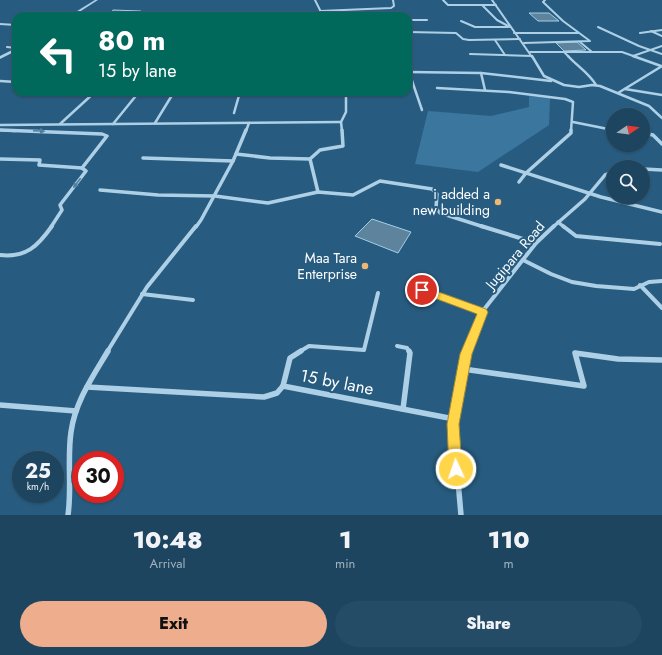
<!DOCTYPE html>
<style>
body{margin:0;font-family:Jost,sans-serif;background:#254c66;color:#f1f3f6;height:100vh;display:flex;flex-direction:column;font-size:15px;white-space:nowrap}
*{box-sizing:border-box;margin:0}
p{font-size:13px;color:#a0b1bd}
.icon{flex:none;width:22px;height:22px;fill:none;stroke:currentColor;stroke-width:2;stroke-linecap:round;stroke-linejoin:round}
.map{position:relative;height:515px;overflow:hidden}
.side{display:flex;flex-direction:column;background:#1d4560;flex:1}
.side>*{flex:none}
.guide{position:absolute;left:12px;top:12px;width:400px;height:84px;border-radius:12px;box-shadow:0 1px 3px #0004,0 0 0 1px #3b5d75;background:#00695c;color:#fff;overflow:hidden}
.needle{width:26px;rotate:77deg}
.buttons{position:absolute;left:606px;top:108px;display:grid;gap:8px}
.buttons a{display:grid;place-items:center;width:44px;height:44px;border-radius:50%;background:#1d4560;box-shadow:0 1px 3px #0004,0 0 0 1px #3b5d75;font-size:20px}
.speed{position:absolute;left:12px;top:451px;display:flex;gap:8px;font-size:20px;font-weight:700;text-align:center}
.speed>*{display:grid;place-content:center;width:52px;height:52px;border-radius:50%;background:#1d4560;box-shadow:0 1px 3px #0004,0 0 0 1px #3b5d75;line-height:1}
.speed small{font-size:10px;font-weight:400}
.speed .limit{border:6px solid #d22;background:#fff;color:#111}
.pin{position:absolute;display:grid;place-items:center;width:34px;height:34px;color:#fff;margin:-17px;border:2px solid #fff;border-radius:50%;box-shadow:0 1px 4px #0007}
.me{position:absolute;width:44px;margin:-22px;rotate:357deg;stroke-linejoin:round;filter:drop-shadow(0 0 3px #0008)}
.turn{display:flex;align-items:center;gap:14px;height:84px;padding:0 20px;font-size:18px}
.turn .icon{width:52px;height:52px;stroke-width:2.5}
.turn b{display:block;font-size:28px;line-height:34px}
.eta{display:flex;justify-content:space-evenly;align-items:center;height:68px;text-align:center}
.eta b{font-size:24px;font-weight:800;line-height:28px}
.action{display:flex;gap:8px;margin-top:auto;padding:8px 20px}
.action a{flex:1;height:46px;border-radius:24px;background:#eead8d;color:#111;font-size:16px;font-weight:800;line-height:46px;text-align:center}
.action a+a{background:#254c66;color:#f1f3f6}
.map>svg:first-child{display:block}
</style>
<div class="map">
<svg width="662" height="515" viewBox="0 0 662 515">
<rect width="100%" height="100%" fill="#275c80"/>
<polygon fill="#3b769e" points="529,96 550,98 549,125 478,172 415,164 428,111 491,116 529,107"/>
<g fill="#5e849d" stroke="#a2cde6">
<polygon points="113,10 141,11 136,16 109,16"/>
<polygon points="529,13 549,13 559,21 538,21"/>
<polygon points="577,42 586,50 564,51 556,43"/>
<polygon points="372,219 411,232 398,253 355,236"/>
</g>
<g fill="none" stroke-linecap="round" stroke-linejoin="round">
<g stroke="#aed0e6" stroke-width="2">
<polyline points="315,0 323,16"/>
<polyline points="443,0 448,5 482,5 497,20 510,27"/>
<polyline points="492,0 532,57"/>
<polyline points="482,5 496,5"/>
<polyline points="320,11 391,8 394,6 393,0"/>
<polyline points="408,20 427,20"/>
<polyline points="461,21 475,27 508,27"/>
<polyline points="0,24 16,25"/>
<polyline points="598,27 639,46 662,54"/>
<polyline points="651,31 662,36"/>
<polyline points="408,32 456,33 463,39 469,40 520,39"/>
<polyline points="514,33 578,33"/>
<polyline points="640,33 662,30"/>
<polyline points="495,40 505,55"/>
<polyline points="580,42 592,52"/>
<polyline points="524,43 590,41 563,21 543,2 545,0"/>
<polyline points="7,47 16,48"/>
<polyline points="530,52 622,52 636,57"/>
<polyline points="564,52 569,57"/>
<polyline points="470,54 532,56"/>
<polyline points="633,56 662,46"/>
</g>
<g stroke="#aed0e6" stroke-width="2.5">
<polyline points="532,56 544,76 564,85 579,87 592,85 600,86 649,106 662,118"/>
<path d="M568,56C577,66 589,73 596,85"/>
<polyline points="633,56 661,66"/>
<polyline points="408,72 481,73 551,81"/>
<polyline points="409,72 422,110"/>
<polyline points="481,73 485,90"/>
<polyline points="0,81 16,82"/>
<polyline points="437,88 509,92 565,99 573,102 571,131"/>
<polyline points="625,89 662,95"/>
<polyline points="618,93 662,66"/>
<polyline points="234,113 240,92"/>
<polyline points="573,122 613,130"/>
<polyline points="155,123 174,92"/>
<polyline points="60,124 95,92"/>
<polyline points="113,124 139,92"/>
<polyline points="0,125 341,122"/>
<polyline points="0,130 15,131"/>
<polyline points="246,131 249,123"/>
<polyline points="342,131 341,122 346,112 346,92"/>
</g>
<g stroke="#aed0e6" stroke-width="3.5">
<polyline points="0,130 102,134 107,136 82,168 86,171 60,205 62,210 51,227"/>
<polyline points="611,130 613,130"/>
<polyline points="643,133 653,135 662,144"/>
<polyline points="236,154 270,158 310,159 320,150 343,146 342,130"/>
<polyline points="143,158 233,161"/>
<polyline points="0,159 40,160 39,165 82,168"/>
<polyline points="310,159 318,192"/>
<polyline points="501,165 601,197 662,212"/>
<polyline points="643,169 662,170"/>
<polyline points="519,182 526,173 571,133 571,130"/>
<polyline points="100,190 158,195 215,196 268,203 318,192 353,195 380,181 432,189 437,194 436,208 440,213 484,227"/>
<polyline points="558,222 564,227"/>
<polyline points="196,227 201,220 233,161 246,130"/>
<polyline points="553,227 585,199 605,175 613,172"/>
</g>
<g stroke="#aed0e6" stroke-width="4">
<polyline points="481,226 536,243"/>
<polyline points="563,226 576,236 660,244"/>
<path d="M0,255C26,258 38,246 52,226"/>
<polyline points="523,260 551,274 572,282 596,286 634,289 649,282 662,281"/>
<polyline points="640,285 662,308"/>
<polyline points="422,290 482,312"/>
<polyline points="142,294 193,300"/>
<polyline points="397,346 407,348 409,352"/>
<polyline points="107,352 147,287 196,226"/>
<polyline points="299,352 309,346 364,350 378,293"/>
<polyline points="467,352 482,312 536,243 554,226"/>
</g>
<g stroke="#aed0e6" stroke-width="5.5">
<polyline points="301,351 290,358 283,386 454,419"/>
<polyline points="463,369 584,386 575,353 618,359 662,360"/>
<polyline points="87,387 264,397 277,393 283,386"/>
<polyline points="0,405 76,411"/>
<polyline points="403,409 410,353 409,351"/>
<path d="M68,515C72,487 67,459 71,432C75,402 93,376 108,351"/>
<polyline points="461,515 453,424 467,351"/>
</g>
<g fill="#aed0e6" fill-rule="evenodd">
<polygon points="95,0 98,0 73,16 69,16"/>
<polygon points="16,48 16,51 0,59 0,56"/>
</g>
</g>
<defs><path id="oneway-solid" d="M-6-.8H1V-3.2L6.5 0L1 3.2V.8H-6Z"/></defs>
<g fill="#507f9f">
<use href="#oneway-solid" transform="translate(39 131) rotate(3)"/>
<use href="#oneway-solid" transform="translate(77 183) rotate(127)"/>
</g>
<polygon fill="#ffd54a" stroke="#a68a30" points="422,286 486,309 488,312 472,354 459,424 462,469 460,474 456,476 451,474 449,469 447,424 460,354 477,314 418,292 417,290 418,287"/>
<g fill="#eeb773" stroke="#275c80" stroke-width="1.5">
<circle cx="498" cy="202" r="4"/>
<circle cx="365" cy="266" r="4"/>
</g>
<g text-anchor="middle" stroke-width="4" stroke-linejoin="round" paint-order="stroke">
<g font-size="14" fill="#fff" stroke="#275c80" text-anchor="end">
<text x="490" y="199">i added a<tspan x="490" dy="16">new building</tspan></text>
<text x="357" y="263">Maa Tara<tspan x="357" dy="16">Enterprise</tspan></text>
</g>
<g font-size="14" fill="#fff" stroke="#275c80">
<text transform="translate(515 255) rotate(-50)" y="5">Jugipara Road</text>
</g>
<g font-size="17" fill="#fff" stroke="#275c80">
<text transform="translate(337 382) rotate(11)" y="6">15 by lane</text>
</g>
</g>
</svg>
<div class="buttons">
<a><svg class="needle" viewBox="-14 -14 28 28"><path d="M0-13l5 13h-10z" fill="#e53935"/><path d="M0 13l5-13h-10z" fill="#a0b1bd"/></svg></a>
<a><svg class="icon" aria-label="search" viewBox="0 0 24 24"><circle cx="10" cy="10" r="6"/><path d="M15 15l6 6"/></svg></a>
</div>
<div class="speed"><div>25<small>km/h</small></div><div class="limit">30</div></div>
<div class="pin" style="left:422px;top:290px;background:#d93025"><svg class="icon" aria-label="arrive" viewBox="0 0 24 24"><path d="M6 21V4h12l-3 4 3 4H6"/></svg></div>
<svg class="me" style="left:456px;top:469px" viewBox="-20 -20 40 40"><circle r="17" fill="#ffd54a" stroke="#fff" stroke-width="3"/><path d="M0-11L8 9 0 5-8 9z" fill="#fff"/></svg>
<div class="guide">
<div class="turn"><svg class="icon" aria-label="left" viewBox="0 0 24 24"><path d="M17 20v-9H6M10 6l-5 5 5 5"/></svg><div><b>80 m</b>15 by lane</div></div>
</div>
</div>
<section class="side">
<div class="eta">
<div><b>10:48</b><p>Arrival</p></div>
<div><b>1</b><p>min</p></div>
<div><b>110</b><p>m</p></div>
</div>
<div class="action"><a>Exit</a><a>Share</a></div>
</section>
